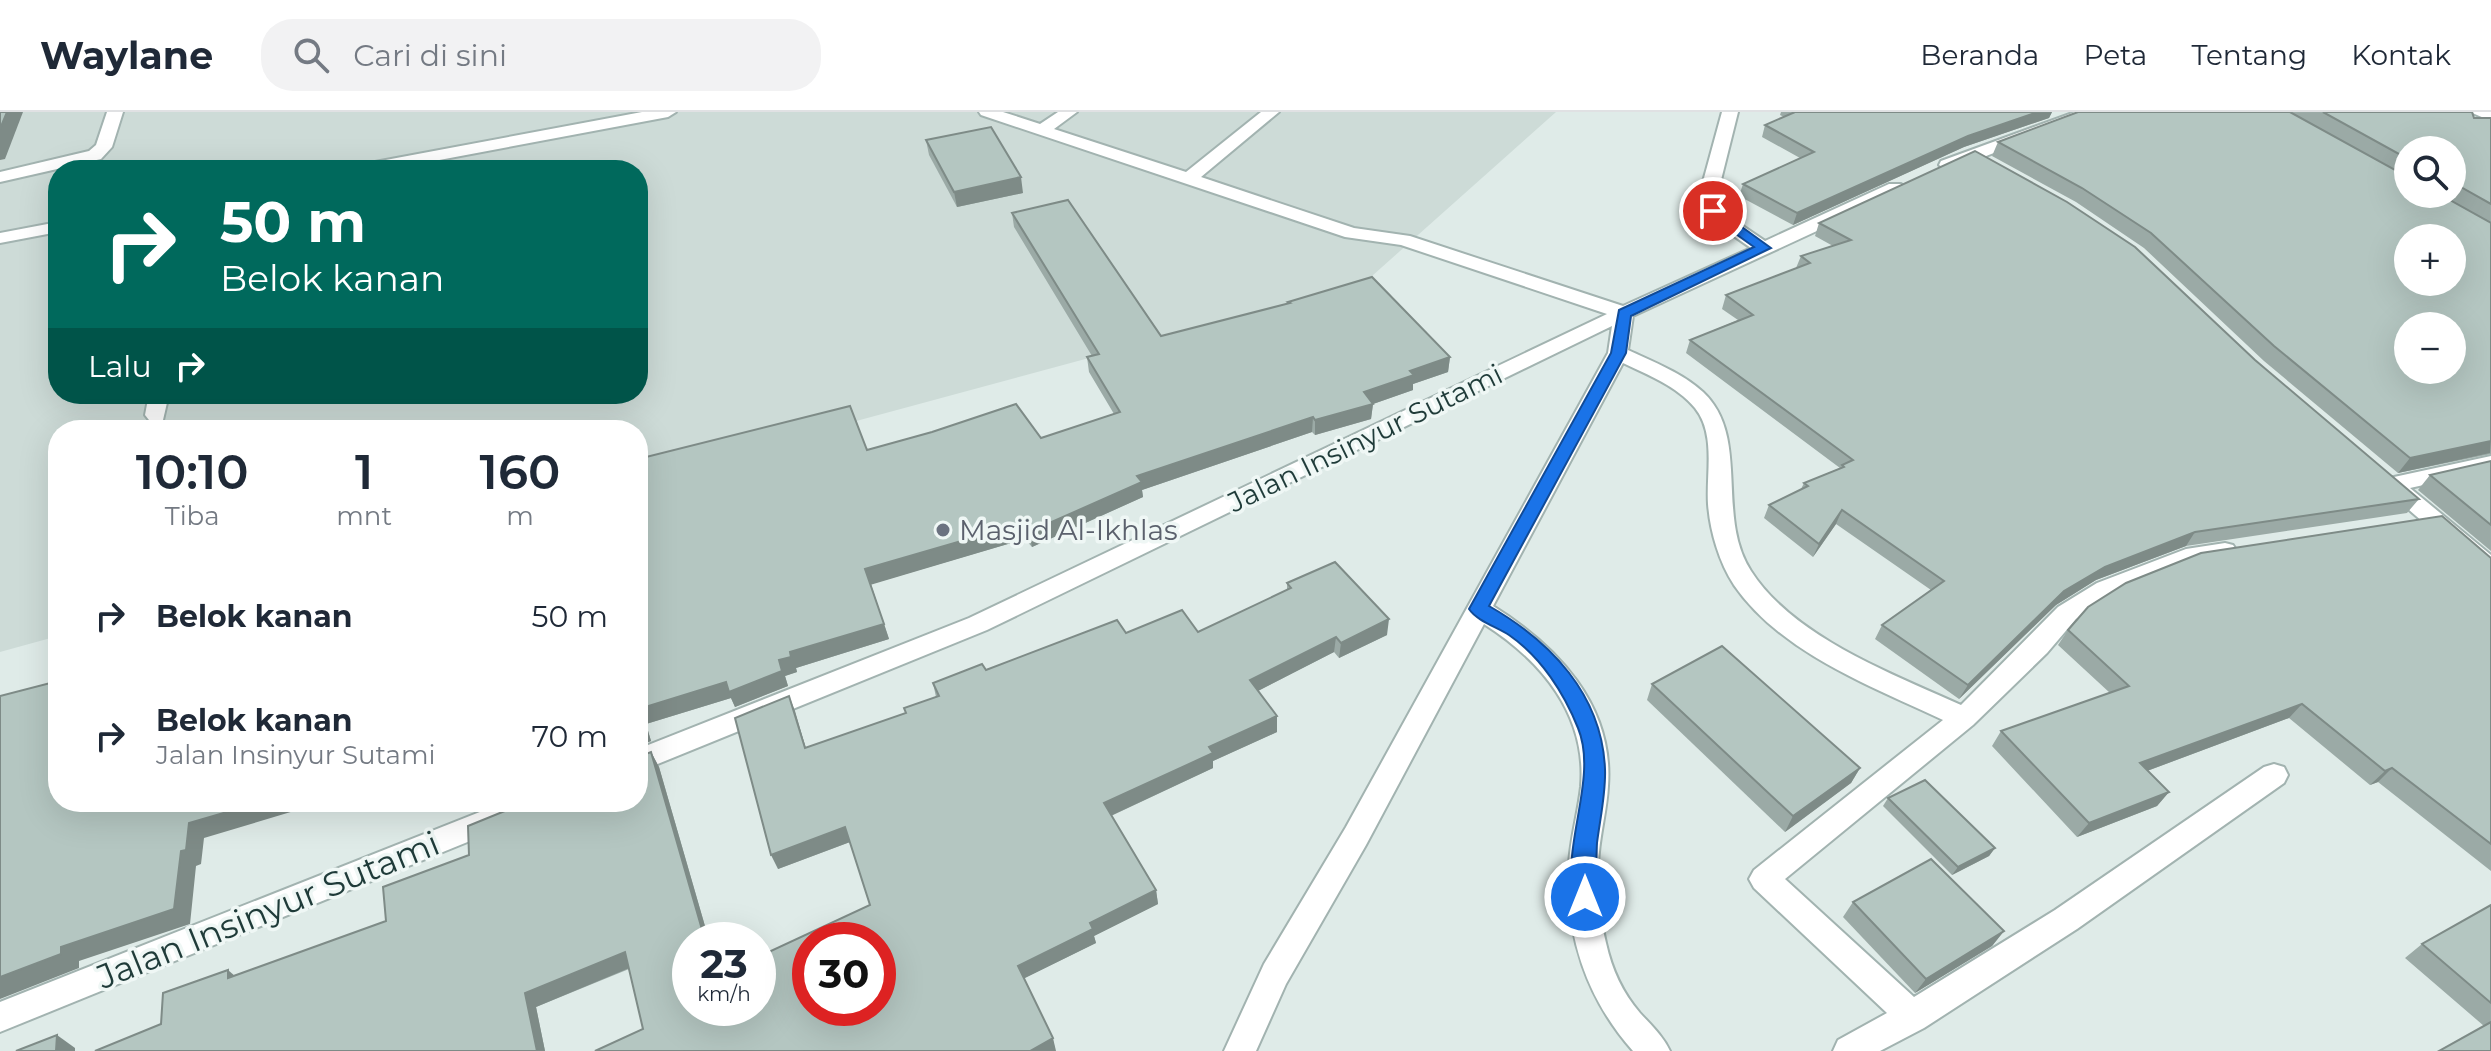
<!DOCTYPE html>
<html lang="id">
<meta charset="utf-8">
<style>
body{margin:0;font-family:Montserrat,sans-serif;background:#f2f2f3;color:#1f2937;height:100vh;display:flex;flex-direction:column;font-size:30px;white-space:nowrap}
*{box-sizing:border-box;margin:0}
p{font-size:26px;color:#747a83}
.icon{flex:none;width:44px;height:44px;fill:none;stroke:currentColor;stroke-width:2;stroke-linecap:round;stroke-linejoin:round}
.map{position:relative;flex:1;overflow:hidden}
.details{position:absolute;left:48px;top:308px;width:600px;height:392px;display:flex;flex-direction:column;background:#fff;border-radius:32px;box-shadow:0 8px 32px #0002}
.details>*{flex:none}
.guide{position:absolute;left:48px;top:48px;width:600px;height:244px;border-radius:32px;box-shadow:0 8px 32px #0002;background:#00695c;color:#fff;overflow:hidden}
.tools{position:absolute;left:2394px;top:24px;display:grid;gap:16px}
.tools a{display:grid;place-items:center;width:72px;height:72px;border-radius:50%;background:#fff;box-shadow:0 8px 32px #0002;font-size:40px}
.speed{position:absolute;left:672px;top:810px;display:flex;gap:16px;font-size:40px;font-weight:700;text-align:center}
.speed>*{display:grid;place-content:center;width:104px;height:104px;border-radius:50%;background:#fff;box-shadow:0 8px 32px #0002;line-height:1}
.speed small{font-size:20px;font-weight:400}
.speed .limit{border:12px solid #d22;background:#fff;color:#111}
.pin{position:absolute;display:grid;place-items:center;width:68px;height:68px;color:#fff;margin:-34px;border:4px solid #fff;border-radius:50%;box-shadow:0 2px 8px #0007}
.me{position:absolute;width:88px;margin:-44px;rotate:0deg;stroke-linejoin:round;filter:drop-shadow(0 0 6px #0008)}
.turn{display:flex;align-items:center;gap:28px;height:168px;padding:0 40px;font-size:36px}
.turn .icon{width:104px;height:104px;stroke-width:2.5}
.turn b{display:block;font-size:56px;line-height:68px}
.then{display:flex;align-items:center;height:76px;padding:0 40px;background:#0003;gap:16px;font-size:30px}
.eta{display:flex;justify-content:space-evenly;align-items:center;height:136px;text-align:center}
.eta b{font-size:48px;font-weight:600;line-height:56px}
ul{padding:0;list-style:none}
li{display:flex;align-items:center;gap:24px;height:120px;padding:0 40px}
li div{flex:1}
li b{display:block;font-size:30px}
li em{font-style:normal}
header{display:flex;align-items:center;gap:48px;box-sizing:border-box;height:112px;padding:0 40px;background:#fff;border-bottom:2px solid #e0e1e3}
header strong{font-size:38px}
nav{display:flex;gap:44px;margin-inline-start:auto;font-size:28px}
.search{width:560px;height:72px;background:#f2f2f3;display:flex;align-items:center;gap:20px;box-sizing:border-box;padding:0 28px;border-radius:32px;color:#747a83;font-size:30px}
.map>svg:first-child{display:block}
</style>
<header>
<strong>Waylane</strong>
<div class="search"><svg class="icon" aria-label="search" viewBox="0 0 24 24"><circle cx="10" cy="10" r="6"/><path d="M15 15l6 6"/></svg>Cari di sini</div>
<nav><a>Beranda</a><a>Peta</a><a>Tentang</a><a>Kontak</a></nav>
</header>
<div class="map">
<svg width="2491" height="939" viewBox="0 0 2491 939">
<rect width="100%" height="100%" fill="#dfebe8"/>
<path fill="#cddbd7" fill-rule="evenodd" d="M0,0H1556L1363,172L638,368V318H58V524L0,540ZM58,58H638V282H58Z"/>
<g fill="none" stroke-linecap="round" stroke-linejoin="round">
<g stroke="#a2b3b0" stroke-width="4">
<g id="minor">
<polygon points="107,0 123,0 112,35 101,47 0,70 0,60 89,39 96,33"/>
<polygon points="642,0 676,0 668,5 386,58 351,58 359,53"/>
<path d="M979,0H1003L1040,12L1058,0H1077L1054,17L1186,60L1261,0H1279L1201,65L1354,116L1410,124L1623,194L1751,136L1718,113L1698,88L1722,0H1738L1716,88L1731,106L1765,129L1889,72H1901L1904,76L1901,80L1633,204L1628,238C1654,250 1682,261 1703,280C1751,325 1715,404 1751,459C1793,525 1893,562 1961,593L2058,495L2097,471L2186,437L2225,431L2233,433L2237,439L2233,445L2190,453L2115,483L2076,507L2047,541L1973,613L1785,767L1914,885L2055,798L2264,655L2274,652L2284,655L2288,663L2284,671L2077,817L1924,916L1880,939H1833L1838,928L1887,901L1754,776L1749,767L1754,758L1943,608C1871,574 1781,541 1734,473C1719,450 1710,419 1708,392C1706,361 1716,322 1695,296C1677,274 1648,263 1623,251L1493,494C1557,534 1614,593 1608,674C1607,696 1601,718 1599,740C1595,770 1599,802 1606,831C1612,858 1622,880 1640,901C1651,913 1663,924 1670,939H1633C1587,887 1565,823 1569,754C1570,727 1578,702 1581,675C1587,603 1542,549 1484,512L1366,733L1286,872L1256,939H1224L1264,852L1346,715L1608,241L1612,214L987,518L638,660V637L969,506L1607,202L1401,133L1345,125L981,3Z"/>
<polygon points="2075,0 2098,0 1953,57 1947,58 1939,53 1941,49"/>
<polygon points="2470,0 2491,0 2491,9"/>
<polygon points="58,110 58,120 0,131 0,121"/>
<polygon points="149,282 169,282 163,308 149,308 145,303"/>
<polygon points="2491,344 2491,358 2410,376 2491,443 2491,464 2483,462 2378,371 2381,366 2394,365"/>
<polygon points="505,690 550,690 546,698 0,920 0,890"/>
</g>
</g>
<use href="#minor" fill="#fff" fill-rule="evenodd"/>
</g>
<g fill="#9baaa6" fill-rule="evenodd">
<polygon points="1781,0 2052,0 2049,6 1964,35 1793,113 1739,84 1743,72 1800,46 1762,25 1765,13 1784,5 1780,3"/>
<path d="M2291,0H2473L2474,6H2491V342L2398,361L2264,249L2144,136L2076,90L1992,44L1998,30ZM2408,38H2452V82H2408Z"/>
<polygon points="926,28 1023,81 957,95 929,43"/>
<polygon points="1012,101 1161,224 1288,192 1288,190 1450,245 1448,260 1413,272 1413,278 1373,292 1371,307 1315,323 1312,320 1142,378 1143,385 1032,435 1025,427 871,472 889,527 796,556 797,560 785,564 788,574 735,595 731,586 646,612 651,629 638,634 638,347 867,338 1041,326 1114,302 1089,260 1087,245 1092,244 1014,115"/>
<polygon points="1819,111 2255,248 2419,387 2407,401 2186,434 2096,468 2056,493 1959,587 1875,527 1882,513 1931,478 1836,412 1813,445 1764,406 1769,393 1801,377 1804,371 1840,356 1686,241 1690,228 1738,208 1722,197 1726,183 1796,156 1801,144 1833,134 1815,124"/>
<polygon points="2491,349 2491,439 2418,378 2430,363"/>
<polygon points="2491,446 2491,759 2378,670 2370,673 2289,606 2147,659 2169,680 2157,694 2077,725 1992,634 2001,619 2110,581 2058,533 2068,518"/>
<polygon points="1287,471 1387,523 1339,546 1334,540 1258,579 1277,604 1277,620 1213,649 1213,656 1111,704 1156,778 1158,792 1094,824 1096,831 1024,866 643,917 629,857 536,895 545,939 95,939 161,912 235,864 386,809 469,743 651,640 659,655 709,828 690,828 690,896 870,793 850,730 778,757 789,584 806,636 906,601 936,585 933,571 1126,521 1198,520 1287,478"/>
<polygon points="1652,572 1860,656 1851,671 1785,720 1647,588"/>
<polygon points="1888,686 1995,736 1989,744 1952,763 1883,694"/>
<polygon points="1853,790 2004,819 1992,834 1915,881 1843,805"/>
<polygon points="2491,793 2491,939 2484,914 2405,846 2422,832"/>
</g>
<g fill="#7e8b87">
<polygon points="7,0 23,0 5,47 0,48 0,17"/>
<polygon points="2038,0 2052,0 2049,6 1964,35 1793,113 1797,101 1968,24"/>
<polygon points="1021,65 1023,81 957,95 954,80"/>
<polygon points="1450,245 1448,260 1413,272 1413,278 1373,292 1371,307 1315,323 1315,308 1364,280 1410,259"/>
<polygon points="1313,305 1312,320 1142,378 1143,385 1032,435 1029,420 1137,364"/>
<polygon points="2491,329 2490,341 2398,361 2410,346"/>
<polygon points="1842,398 1836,412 1813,445 1819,432"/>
<polygon points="1023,411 1025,427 870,473 865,457"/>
<polygon points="2195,420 2186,434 2096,468 2056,493 1959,587 1968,573 2064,479 2105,455"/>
<polygon points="1389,507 1387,523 1339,546 1341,531"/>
<polygon points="884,512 889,527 796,556 797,560 785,564 788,574 735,595 731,586 646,612 651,629 638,634 639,597 779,548 790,540"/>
<polygon points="1336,525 1334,540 1250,583 1250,568"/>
<polygon points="789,584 795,599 810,651 805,636"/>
<polygon points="2302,592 2289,606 2128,666 2140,651"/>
<polygon points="1277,604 1277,620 1213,649 1213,656 1106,706 1104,691 1209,635"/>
<polygon points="651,640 659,655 709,828 705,828"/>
<polygon points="1860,656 1851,671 1785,720 1793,704"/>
<polygon points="2392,656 2378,670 2370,673 2385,659"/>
<polygon points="2169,680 2157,694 2077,725 2089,711"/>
<polygon points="261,690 324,690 204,726 201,752 196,754 190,812 79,849 79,856 0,887 0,865 61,835 189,711"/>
<polygon points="471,690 497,690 477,698"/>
<polygon points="845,715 850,730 778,757 771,743"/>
<polygon points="1995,736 1989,744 1952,763 1958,755"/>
<polygon points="1156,778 1158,792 1094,824 1096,831 1021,868 1018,854 1090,811"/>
<polygon points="2004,819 1992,834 1915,881 1926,867"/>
<polygon points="625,840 634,854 536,895 545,939 537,939 525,881"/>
<polygon points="228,858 243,871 228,866"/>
<polygon points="57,923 75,936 75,939 56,939"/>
<polygon points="1053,926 1056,939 1030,939"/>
</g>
<g fill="#b4c6c1" stroke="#7e8b87" stroke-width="2" fill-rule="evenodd">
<polygon points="0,0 7,0 0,17"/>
<polygon points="1795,0 2038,0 1968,24 1797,101 1743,72 1814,40 1765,13"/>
<path d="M2078,0H2290L2408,65V82H2439L2491,111V329L2410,346L2274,234L2151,121L2082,76L1998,30ZM2408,126H2452V170H2408ZM2408,214H2452V258H2408Z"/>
<polygon points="2323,0 2472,0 2474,6 2491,6 2491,92 2452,70 2452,38 2408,38 2408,47"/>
<polygon points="991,15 1021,65 954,80 926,28"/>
<polygon points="1975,39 2067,90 2135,135 2255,248 2419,387 2195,420 2105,455 2064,479 1968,573 1882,513 1944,469 1842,398 1819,432 1769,393 1808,374 1804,371 1844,355 1842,353 1853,348 1690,228 1753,203 1726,183 1810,151 1801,144 1851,128 1819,111"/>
<polygon points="1068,88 1161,224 1290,191 1288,190 1372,165 1450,245 1410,259 1414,263 1364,280 1373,292 1315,308 1313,305 1137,364 1142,370 1029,420 1023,411 865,457 884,512 790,540 791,545 779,548 782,559 729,580 726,570 639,597 643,613 638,616 638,347 850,294 867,338 932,320 1016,292 1041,326 1120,300 1087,245 1099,242 1012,101"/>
<polygon points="2491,349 2491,413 2430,363"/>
<polygon points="2442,404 2491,446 2491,732 2392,656 2385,659 2302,592 2140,651 2169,680 2089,711 2001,619 2129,574 2068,518 2088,495 2126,471 2201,441"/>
<path d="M1335,450L1389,507L1341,531L1336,525L1250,568L1277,604L1209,635L1213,641L1104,691L1156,778L1090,811L1093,817L1018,854L1053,926L1030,939H595L643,917L625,840L525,881L537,939H95L161,912L163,881L228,858V866L386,809L383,775L469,743L468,714L527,690H638V645L651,640L705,828H690V896H758V845L870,793L845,715L771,743L735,606L789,584L805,636L906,601L904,596L939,584L933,571L982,552L986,558L1117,508L1126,521L1182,498L1198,520L1291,476L1287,471ZM810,828H878V896H810Z"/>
<polygon points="1722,534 1860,656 1793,704 1652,572"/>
<polygon points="58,569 58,690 261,690 189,711 186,738 181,739 174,797 61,835 61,842 0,865 0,584"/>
<polygon points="1925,668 1995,736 1958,755 1888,686"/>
<polygon points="1931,747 2004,819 1926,867 1853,790"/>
<polygon points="2491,793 2491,891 2422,832"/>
<polygon points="2491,910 2491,939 2439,939"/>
<polygon points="57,923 56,939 16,939"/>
</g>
<path fill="#1a73e8" stroke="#114b97" stroke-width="2" d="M1708,97H1717L1771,136L1631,204L1626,241L1489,494C1550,529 1602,582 1605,657C1606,681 1600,707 1597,731C1596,745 1597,784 1593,792L1585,795L1578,792C1555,745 1600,669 1578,616C1564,581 1541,545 1509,523C1497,515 1477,509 1469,497L1611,241L1619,198L1754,135L1708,102Z"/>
<circle fill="#6b7280" stroke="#eff7f5" stroke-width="3" cx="943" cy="418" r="8"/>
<g text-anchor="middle" stroke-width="7" stroke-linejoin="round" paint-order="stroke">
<g font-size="28" fill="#1f3b39" stroke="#eff7f5">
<text transform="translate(1365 326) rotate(-26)" y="10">Jalan Insinyur Sutami</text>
</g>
<g font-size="28" fill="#5b616d" stroke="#eff7f5" text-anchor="start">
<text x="959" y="428">Masjid Al-Ikhlas</text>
</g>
<g font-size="34" fill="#1f3b39" stroke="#eff7f5">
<text transform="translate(268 798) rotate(-22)" y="12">Jalan Insinyur Sutami</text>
</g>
</g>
</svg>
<div class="tools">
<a><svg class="icon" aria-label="search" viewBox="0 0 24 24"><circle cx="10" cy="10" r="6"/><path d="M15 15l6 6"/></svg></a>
<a>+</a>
<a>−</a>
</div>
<div class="speed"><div>23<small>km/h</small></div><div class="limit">30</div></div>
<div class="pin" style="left:1713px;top:99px;background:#d93025"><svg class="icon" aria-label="arrive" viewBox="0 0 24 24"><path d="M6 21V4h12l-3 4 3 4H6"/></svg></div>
<svg class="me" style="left:1585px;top:785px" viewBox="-20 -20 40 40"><circle r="17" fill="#1a73e8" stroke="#fff" stroke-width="3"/><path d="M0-11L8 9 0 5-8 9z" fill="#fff"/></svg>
<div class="guide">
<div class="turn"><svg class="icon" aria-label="right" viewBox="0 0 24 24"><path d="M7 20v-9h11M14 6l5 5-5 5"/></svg><div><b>50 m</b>Belok kanan</div></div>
<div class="then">Lalu<svg class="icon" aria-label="right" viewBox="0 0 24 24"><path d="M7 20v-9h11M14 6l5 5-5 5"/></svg></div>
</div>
<section class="details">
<div class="eta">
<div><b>10:10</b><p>Tiba</p></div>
<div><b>1</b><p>mnt</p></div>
<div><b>160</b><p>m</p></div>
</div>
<ul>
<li><svg class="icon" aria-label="right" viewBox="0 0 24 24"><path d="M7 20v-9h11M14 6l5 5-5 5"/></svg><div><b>Belok kanan</b></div><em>50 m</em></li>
<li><svg class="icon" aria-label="right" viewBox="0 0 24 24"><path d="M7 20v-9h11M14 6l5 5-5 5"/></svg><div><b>Belok kanan</b><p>Jalan Insinyur Sutami</p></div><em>70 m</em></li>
</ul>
</section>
</div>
